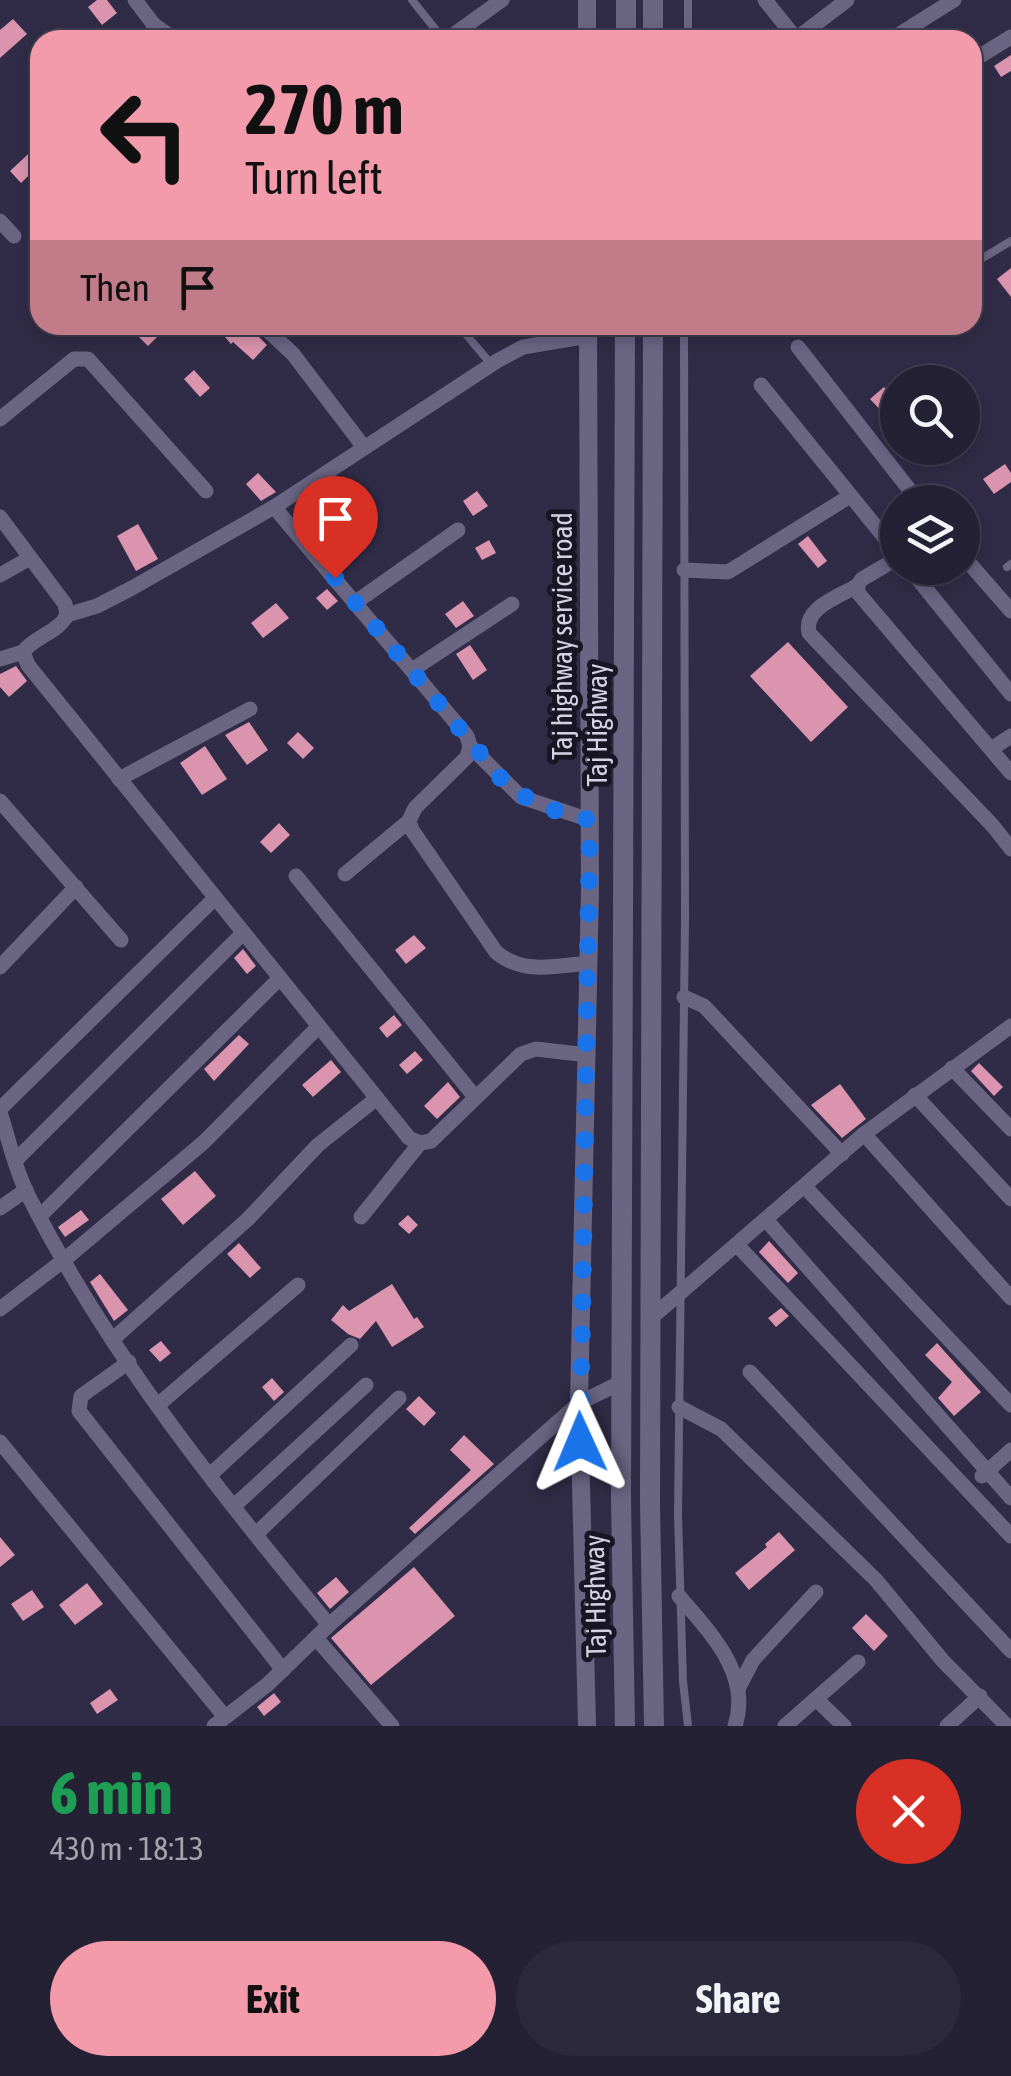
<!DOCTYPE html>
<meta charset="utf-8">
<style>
body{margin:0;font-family:"Asap Condensed",sans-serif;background:#2c293d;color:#f1f3f6;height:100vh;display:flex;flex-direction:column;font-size:38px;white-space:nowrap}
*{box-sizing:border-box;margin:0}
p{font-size:32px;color:#a3a3ad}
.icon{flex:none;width:55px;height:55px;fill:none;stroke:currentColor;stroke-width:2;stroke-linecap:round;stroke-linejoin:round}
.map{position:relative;height:1726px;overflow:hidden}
.sheet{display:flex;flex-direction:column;background:#242135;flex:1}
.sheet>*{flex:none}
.hud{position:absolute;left:30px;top:30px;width:952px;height:305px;border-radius:30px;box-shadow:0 5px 15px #0003,0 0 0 2px #413e50;background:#f39aab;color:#111;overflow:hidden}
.fabs{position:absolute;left:880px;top:365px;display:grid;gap:20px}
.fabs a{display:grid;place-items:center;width:100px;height:100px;border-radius:50%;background:#242135;box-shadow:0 5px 15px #0003,0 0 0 2px #413e50;font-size:50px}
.pin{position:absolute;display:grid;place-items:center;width:85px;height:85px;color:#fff;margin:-102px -42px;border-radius:50% 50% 50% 0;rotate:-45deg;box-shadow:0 0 10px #0007}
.pin .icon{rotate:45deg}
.me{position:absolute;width:110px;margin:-55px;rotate:359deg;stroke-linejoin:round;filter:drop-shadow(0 0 8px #0008)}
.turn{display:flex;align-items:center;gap:35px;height:210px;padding:0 50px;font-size:45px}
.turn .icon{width:130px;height:130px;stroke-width:2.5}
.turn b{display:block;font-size:70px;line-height:85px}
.then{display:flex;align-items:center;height:95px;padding:0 50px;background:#0003;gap:20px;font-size:38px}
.round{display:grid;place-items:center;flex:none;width:105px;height:105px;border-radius:52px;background:#2c293d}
.headline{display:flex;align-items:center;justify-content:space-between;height:170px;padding:0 50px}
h1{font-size:60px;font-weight:700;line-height:75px;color:#1e9e55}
.button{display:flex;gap:20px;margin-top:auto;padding:20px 50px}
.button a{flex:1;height:115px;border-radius:60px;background:#f39aab;color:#111;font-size:40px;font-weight:700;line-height:115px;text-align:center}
.button a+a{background:#2c293d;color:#f1f3f6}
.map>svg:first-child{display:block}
</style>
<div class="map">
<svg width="1011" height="1726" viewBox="0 0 1011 1726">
<rect width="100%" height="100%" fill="#302c47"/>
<g fill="#da94ae">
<polygon points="97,0 107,0 117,13 102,25 88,7"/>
<polygon points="13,19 27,34 0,58 0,30"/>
<polygon points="1011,55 1011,71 1001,77 994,66"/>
<polygon points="40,143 40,165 21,183 10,171"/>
<polygon points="1011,268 1011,297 997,279"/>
<polygon points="141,325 157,325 163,331 148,346 134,332"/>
<polygon points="225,325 247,325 267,345 253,360 233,342 231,344 219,330"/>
<polygon points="194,370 210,388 200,397 184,379"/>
<polygon points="884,387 898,403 885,415 870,399"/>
<polygon points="1005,464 1011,473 1011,482 994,494 983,479"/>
<polygon points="258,473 276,492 261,501 246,484"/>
<polygon points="477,491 488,506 473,516 463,501"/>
<polygon points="138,524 158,559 136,571 117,536"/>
<polygon points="808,536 827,561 818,568 798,544"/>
<polygon points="489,540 496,553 482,560 475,548"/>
<polygon points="327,589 338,601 327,610 316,598"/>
<polygon points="463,601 474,616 456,628 445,614"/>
<polygon points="276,603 289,618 263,638 251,623"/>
<polygon points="788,642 848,707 811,742 750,676"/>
<polygon points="470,645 487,670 473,680 456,654"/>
<polygon points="16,666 27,681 9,697 0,687 0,674"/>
<polygon points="249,722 268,750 247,765 225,735"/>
<polygon points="298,732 314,748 303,759 287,743"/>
<polygon points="205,746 227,779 202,795 180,763"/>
<polygon points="279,823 290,835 271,853 260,842"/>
<polygon points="414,935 426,948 406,964 395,950"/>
<polygon points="243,949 256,966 247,974 234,958"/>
<polygon points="394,1015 402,1025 387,1038 379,1028"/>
<polygon points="239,1035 249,1044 214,1081 204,1069"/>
<polygon points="415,1051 423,1060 407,1074 399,1065"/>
<polygon points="331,1060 341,1072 313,1097 302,1085"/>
<polygon points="979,1063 1003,1087 994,1096 971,1071"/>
<polygon points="448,1082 460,1097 437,1119 424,1106"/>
<polygon points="840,1084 866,1119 842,1138 811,1105"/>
<polygon points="195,1171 216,1196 183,1225 161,1199"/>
<polygon points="81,1210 89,1220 65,1237 58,1227"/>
<polygon points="408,1215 418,1225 409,1234 398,1224"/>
<polygon points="769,1241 798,1273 788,1283 759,1252"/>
<polygon points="239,1243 261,1268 250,1278 227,1254"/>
<polygon points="100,1274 128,1310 114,1321 90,1282"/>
<polygon points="392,1284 414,1319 417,1317 424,1327 392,1347 376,1321 360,1339 348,1334 331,1320 343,1305 349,1311"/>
<polygon points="781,1308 789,1316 776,1327 768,1318"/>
<polygon points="161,1341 171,1353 160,1362 149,1350"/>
<polygon points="937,1343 981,1392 954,1416 938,1398 952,1382 925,1355"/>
<polygon points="272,1378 284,1392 274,1401 262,1387"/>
<polygon points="419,1396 436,1413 424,1426 406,1409"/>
<polygon points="464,1435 494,1464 415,1534 409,1528 471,1470 450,1450"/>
<polygon points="779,1532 795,1550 749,1590 735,1573 767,1547 765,1544"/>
<polygon points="0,1537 15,1555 0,1567"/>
<polygon points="414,1567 455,1616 371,1685 331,1638"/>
<polygon points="336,1577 349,1592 330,1609 317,1593"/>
<polygon points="87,1583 103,1604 75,1625 59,1605"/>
<polygon points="32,1590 44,1607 23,1621 11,1604"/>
<polygon points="866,1614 888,1636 874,1651 852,1628"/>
<polygon points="110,1689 118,1700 97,1714 90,1703"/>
<polygon points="274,1693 281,1702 264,1716 257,1707"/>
</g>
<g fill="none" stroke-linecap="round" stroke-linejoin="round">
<g stroke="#696583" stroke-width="8">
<polyline points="412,0 444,40"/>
<polyline points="688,40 688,0"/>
<polyline points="972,259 981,259 1011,241"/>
<polyline points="458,325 491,364"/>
<polyline points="684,325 685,920 678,1515 683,1681 688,1726"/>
<polyline points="1007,567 1011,564"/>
</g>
<g stroke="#696583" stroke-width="15">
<polyline points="135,0 154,25 152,40"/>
<polyline points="765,0 797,40"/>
<polyline points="154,25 176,40"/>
<polyline points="796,39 847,0"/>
<polyline points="446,40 502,0"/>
<polyline points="890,40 954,0"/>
<polyline points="972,61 1011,37"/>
<polyline points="0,221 14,236"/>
<polyline points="262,325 293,354 363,446"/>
<polyline points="798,347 919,502"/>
<polyline points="761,385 898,554"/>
<polyline points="0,419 74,359 88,359 206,491"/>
<path d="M274,507L467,736L470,746L467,757L415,808L409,821L412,830L496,952C523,975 555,966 589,963"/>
<path d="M0,517L65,604L67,615C58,633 35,636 23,652L28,665L409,1138L420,1143L431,1141L521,1054L536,1049L588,1055"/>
<polyline points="962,555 1011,611"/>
<polyline points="898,558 862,579 857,586 859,594 1011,773"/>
<polyline points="909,568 1011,694"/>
<polyline points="684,570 728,572 850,496"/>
<polyline points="0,575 30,558"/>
<path d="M857,586C838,597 803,608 809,633L993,826L1011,849"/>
<polyline points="356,602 458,530"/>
<polyline points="67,615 97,606 132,588 274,507 497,361 523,347 588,336"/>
<polyline points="0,659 23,652"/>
<polyline points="412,670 512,604"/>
<polyline points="470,746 521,797 590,820"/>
<polyline points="991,749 1011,736"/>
<polyline points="119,779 250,709"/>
<polyline points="0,801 121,940"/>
<polyline points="345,874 409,821"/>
<polyline points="296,876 475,1097"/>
<polyline points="0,967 76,887"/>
<polyline points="684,997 704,1006 842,1154"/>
<polyline points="952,1068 1011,1129"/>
<polyline points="915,1095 1011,1199"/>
<polyline points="0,1109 215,898"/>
<path d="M0,1112C9,1141 16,1172 30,1199C108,1353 219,1492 329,1625"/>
<polyline points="864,1134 1011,1026"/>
<polyline points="16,1160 243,933"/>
<polyline points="805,1187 1011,1405"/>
<polyline points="0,1208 26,1190"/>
<polyline points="40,1216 280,978"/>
<polyline points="361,1217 420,1143"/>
<polyline points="767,1221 1011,1498"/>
<polyline points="738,1246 1011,1536"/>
<polyline points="0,1309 64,1260 204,1142 319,1026"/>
<polyline points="651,1318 864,1134 1011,1298"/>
<polyline points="113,1339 248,1219 318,1145 377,1098"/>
<polyline points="129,1362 81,1396 79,1411 283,1670"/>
<polyline points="750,1372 1011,1651"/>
<polyline points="159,1404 298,1285"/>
<polyline points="679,1407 721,1429 876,1580 943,1661 1007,1726"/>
<polyline points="0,1442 225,1717"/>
<polyline points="210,1475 351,1345"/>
<polyline points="982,1476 1011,1450"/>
<polyline points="234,1506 366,1385"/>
<polyline points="256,1534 399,1398"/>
<path d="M679,1596C710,1633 752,1674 735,1726"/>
<polyline points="316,1638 392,1726"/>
<polyline points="739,1687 753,1660 816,1592"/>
<polyline points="816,1699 844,1726"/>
<polyline points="214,1726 268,1684 329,1625 579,1403 622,1382"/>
<polyline points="785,1726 858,1662"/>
<polyline points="947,1726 980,1696"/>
</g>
<g stroke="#696583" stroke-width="18">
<polyline points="587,0 587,40"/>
<polyline points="587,1726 579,1403 590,889 588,325"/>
</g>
<g stroke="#696583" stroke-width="20">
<polyline points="626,0 626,40"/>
<polyline points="653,40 653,0"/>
<polyline points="625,325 621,1499 625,1726"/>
<polyline points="653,325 650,1503 654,1726"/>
</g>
</g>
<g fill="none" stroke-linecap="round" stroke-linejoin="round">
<polyline stroke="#1a73e8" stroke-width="18" stroke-dasharray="0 32.4" points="335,578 508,787 543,807 590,820 580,1442"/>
</g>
<g text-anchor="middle" stroke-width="10" stroke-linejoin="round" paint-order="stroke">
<g font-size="28" fill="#d4d2e3" stroke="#181623">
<text transform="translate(562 636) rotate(-90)" y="10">Taj highway service road</text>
<text transform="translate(597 725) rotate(-90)" y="10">Taj Highway</text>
<text transform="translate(595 1596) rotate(-91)" y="10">Taj Highway</text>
</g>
</g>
</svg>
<div class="fabs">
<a><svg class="icon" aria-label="search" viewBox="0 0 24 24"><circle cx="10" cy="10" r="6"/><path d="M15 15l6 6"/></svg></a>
<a><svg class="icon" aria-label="layers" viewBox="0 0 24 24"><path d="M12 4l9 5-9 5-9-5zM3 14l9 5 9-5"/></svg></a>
</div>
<div class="pin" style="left:335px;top:578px;background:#d93025"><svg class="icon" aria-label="arrive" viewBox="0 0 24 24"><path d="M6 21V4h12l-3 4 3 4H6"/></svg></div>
<svg class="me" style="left:580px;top:1442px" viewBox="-20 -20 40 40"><path d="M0-17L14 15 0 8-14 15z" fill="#1a73e8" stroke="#fff" stroke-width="4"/></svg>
<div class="hud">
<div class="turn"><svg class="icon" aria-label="left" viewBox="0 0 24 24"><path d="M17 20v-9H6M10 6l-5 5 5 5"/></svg><div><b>270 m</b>Turn left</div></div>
<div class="then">Then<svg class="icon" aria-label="arrive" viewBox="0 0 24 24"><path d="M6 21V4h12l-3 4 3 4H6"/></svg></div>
</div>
</div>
<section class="sheet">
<div class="headline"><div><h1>6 min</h1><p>430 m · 18:13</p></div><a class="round" style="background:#d93025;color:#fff"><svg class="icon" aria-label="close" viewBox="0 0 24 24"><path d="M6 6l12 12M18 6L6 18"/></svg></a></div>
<div class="button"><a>Exit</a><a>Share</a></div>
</section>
